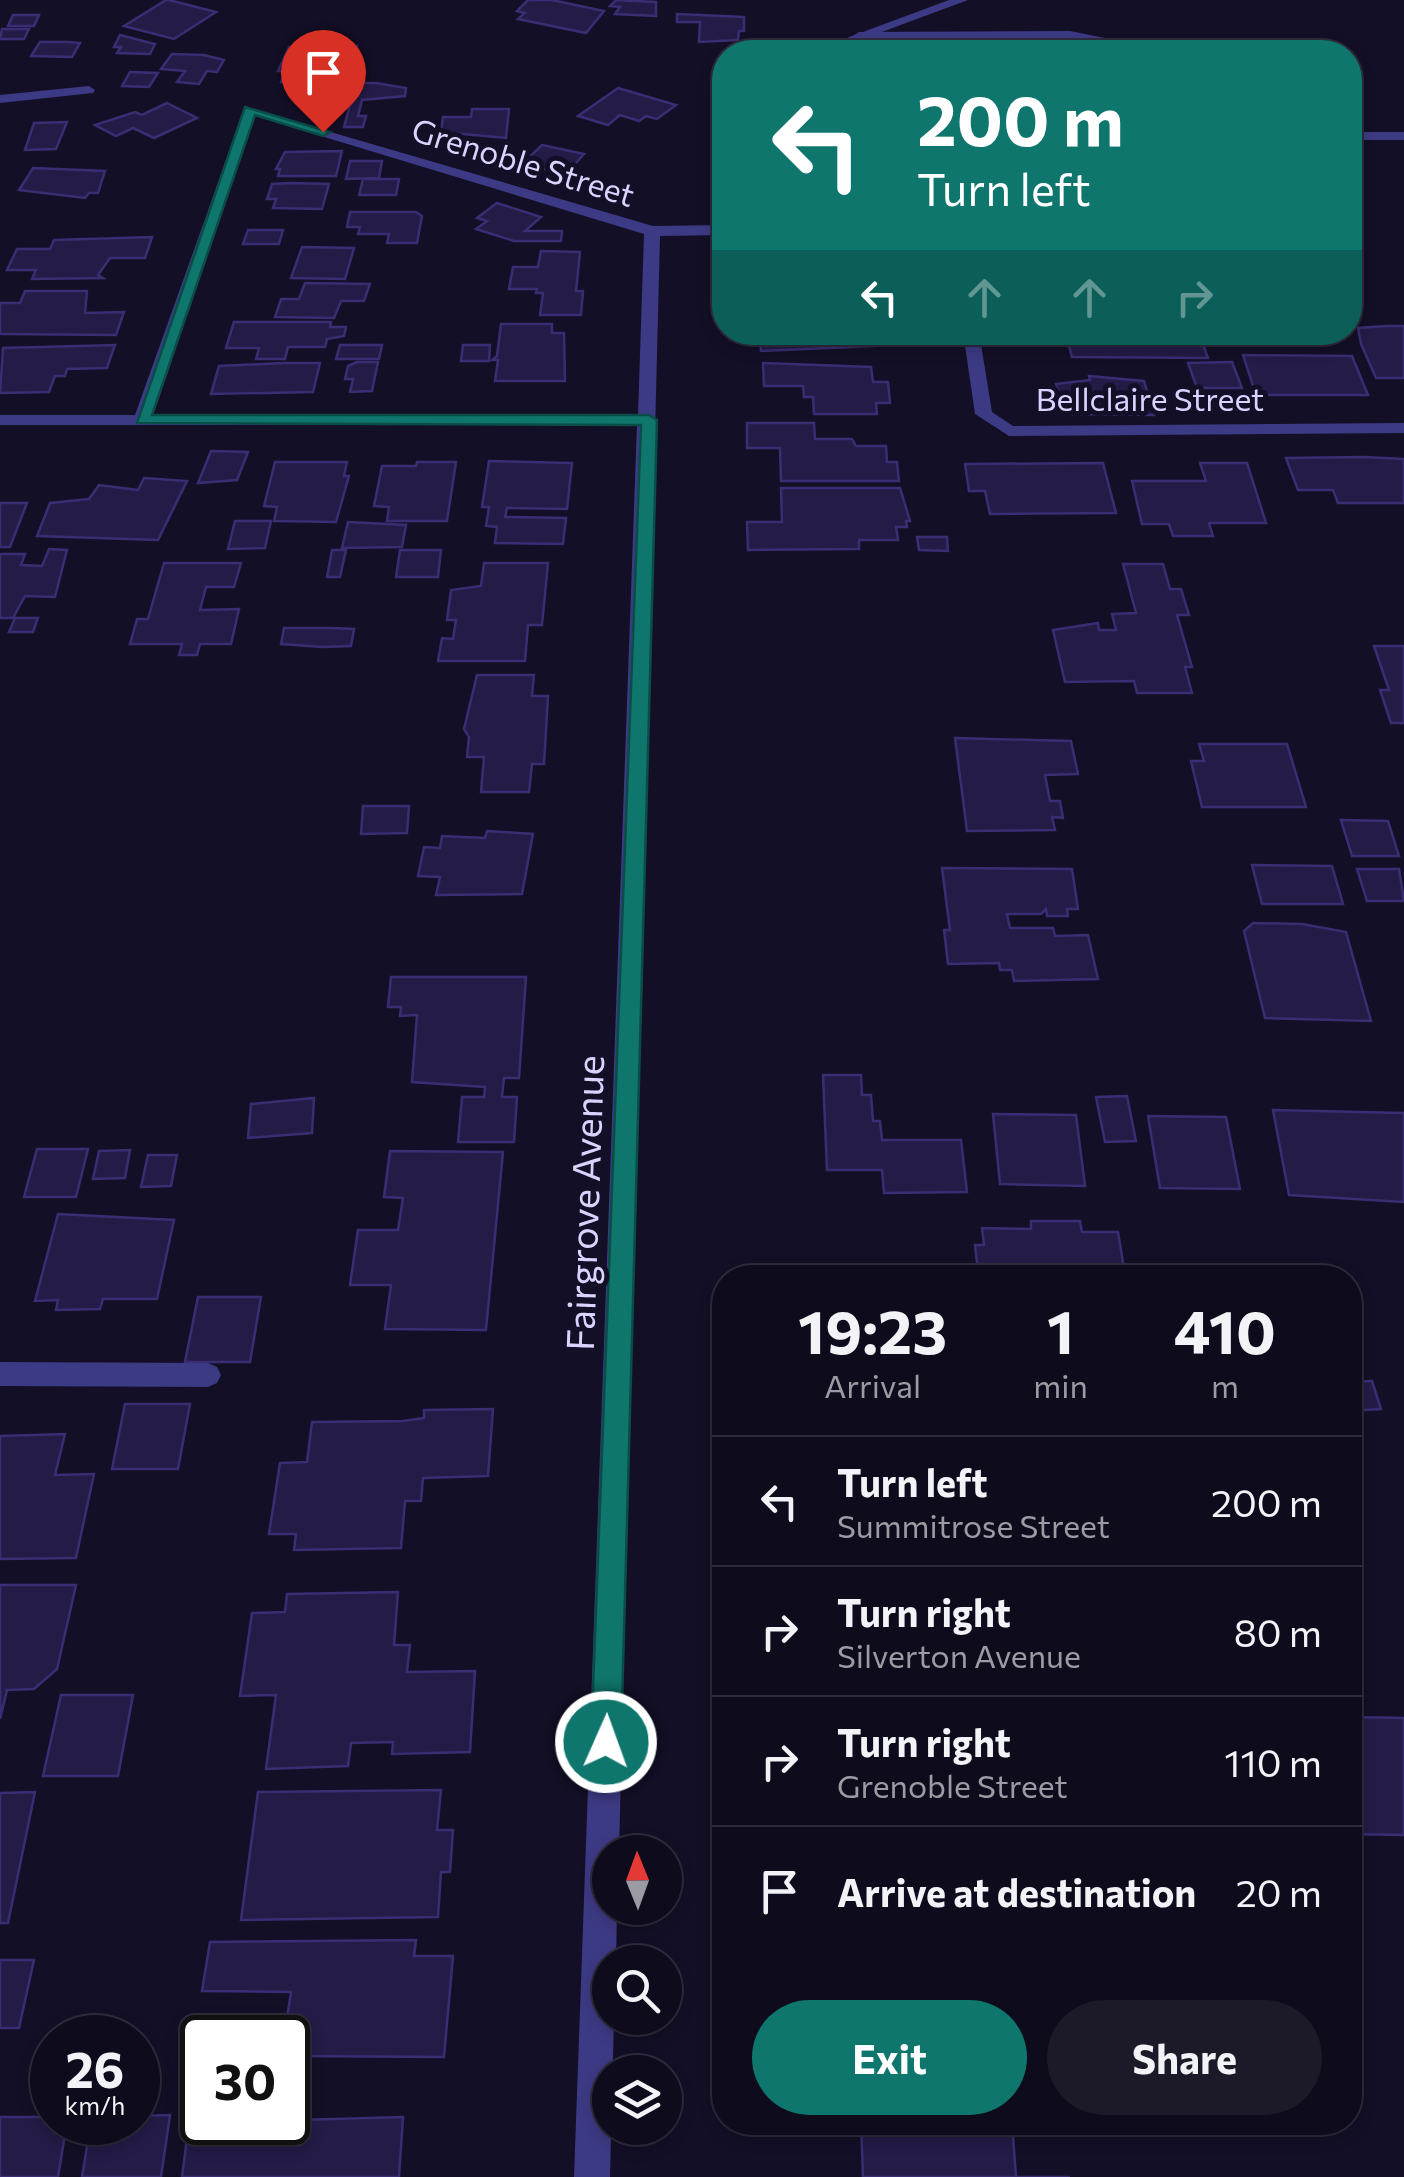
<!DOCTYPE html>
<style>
body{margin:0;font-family:Commissioner,sans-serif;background:#1c1929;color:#f1f3f6;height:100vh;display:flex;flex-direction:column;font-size:38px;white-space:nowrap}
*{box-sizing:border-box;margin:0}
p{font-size:32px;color:#9b9ba3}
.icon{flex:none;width:55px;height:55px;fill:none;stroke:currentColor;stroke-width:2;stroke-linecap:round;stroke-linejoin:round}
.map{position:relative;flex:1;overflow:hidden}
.sheet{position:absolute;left:712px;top:1265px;width:650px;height:870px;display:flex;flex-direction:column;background:#0e0b1c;border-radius:40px;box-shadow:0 5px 15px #0003,0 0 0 2px #2e2b3b}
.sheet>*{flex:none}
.banner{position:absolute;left:712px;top:40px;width:650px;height:305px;border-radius:40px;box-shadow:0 5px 15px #0003,0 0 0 2px #2e2b3b;background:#0f766e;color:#fff;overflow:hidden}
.needle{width:65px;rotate:359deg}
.fabs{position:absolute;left:592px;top:1835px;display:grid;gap:20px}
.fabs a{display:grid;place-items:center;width:90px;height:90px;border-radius:50%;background:#0e0b1c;box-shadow:0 5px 15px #0003,0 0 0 2px #2e2b3b;font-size:50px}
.speed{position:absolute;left:30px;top:2015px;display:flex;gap:20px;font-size:50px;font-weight:700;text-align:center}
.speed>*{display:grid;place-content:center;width:130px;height:130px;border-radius:50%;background:#0e0b1c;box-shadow:0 5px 15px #0003,0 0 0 2px #2e2b3b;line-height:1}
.speed small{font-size:25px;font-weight:400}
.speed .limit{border:5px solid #111;border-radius:15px;background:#fff;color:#111}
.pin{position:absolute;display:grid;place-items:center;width:85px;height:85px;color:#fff;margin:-102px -42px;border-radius:50% 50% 50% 0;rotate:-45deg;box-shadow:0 0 10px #0007}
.pin .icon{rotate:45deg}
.me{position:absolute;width:110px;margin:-55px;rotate:2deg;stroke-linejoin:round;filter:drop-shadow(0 0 8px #0008)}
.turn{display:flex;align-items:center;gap:35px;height:210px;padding:0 40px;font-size:45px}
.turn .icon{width:130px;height:130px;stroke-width:2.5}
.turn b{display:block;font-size:70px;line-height:85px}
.lanes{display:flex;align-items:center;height:95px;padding:0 40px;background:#0003;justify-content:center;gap:50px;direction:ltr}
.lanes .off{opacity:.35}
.eta{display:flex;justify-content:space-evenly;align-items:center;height:170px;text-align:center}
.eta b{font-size:60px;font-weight:700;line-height:70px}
.cta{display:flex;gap:20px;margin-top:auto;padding:20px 40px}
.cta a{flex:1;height:115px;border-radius:60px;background:#0f766e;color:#fff;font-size:40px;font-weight:700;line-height:115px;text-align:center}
.cta a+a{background:#1c1929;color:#f1f3f6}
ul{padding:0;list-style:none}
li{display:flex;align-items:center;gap:30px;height:130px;padding:0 40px;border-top:2px solid #2e2b3b}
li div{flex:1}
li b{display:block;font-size:38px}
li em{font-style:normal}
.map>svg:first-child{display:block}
</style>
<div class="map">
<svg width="1404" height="2177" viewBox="0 0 1404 2177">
<rect width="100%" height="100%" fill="#130f26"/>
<g fill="#241b47" stroke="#3b2d73" stroke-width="2.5">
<polygon points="166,0 169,0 216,12 174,39 124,26"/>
<polygon points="528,0 552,0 604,11 586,33 518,19 525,13 517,11"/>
<polygon points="616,0 656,2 656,16 615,14 620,7 610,6"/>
<polygon points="677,14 744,17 744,31 739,31 738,40 699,42 700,22 677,22"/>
<polygon points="13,15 39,15 34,26 8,26"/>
<polygon points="29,29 24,39 0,39 2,29"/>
<polygon points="120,35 155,44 150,54 117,53 121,47 114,47"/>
<polygon points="40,42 69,42 80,43 72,57 31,56"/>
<polygon points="357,46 354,55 334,58 333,64 338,64 334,81 328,85 281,82 285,71 278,71 289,47"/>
<polygon points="172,54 204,55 224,60 217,72 207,71 199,84 177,82 185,71 161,69"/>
<polygon points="130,72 158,73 149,87 122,86"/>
<polygon points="356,83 376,83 406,88 405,96 362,100 358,116 366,116 363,127 344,127"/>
<polygon points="618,88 676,105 657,119 646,116 639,121 620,115 608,125 578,116"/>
<polygon points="167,103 197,118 154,138 133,128 116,136 95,125 135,112 142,115"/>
<polygon points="472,109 509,109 506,138 441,132 443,117 471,117"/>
<polygon points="67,122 56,149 25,150 34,123"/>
<polygon points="542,145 584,154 567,173 521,165"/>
<polygon points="342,151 336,176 278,176 280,169 276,169 285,152"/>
<polygon points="350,161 382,161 379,178 346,179"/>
<polygon points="33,168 105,171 98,193 89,193 85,198 19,190"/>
<polygon points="363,179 399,179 396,195 359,195"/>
<polygon points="291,183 329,184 322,209 273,208 276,199 267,199 272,184"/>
<polygon points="497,203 541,217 525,231 562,231 561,241 514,241 476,229 487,221 477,218"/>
<polygon points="350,212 416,212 422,216 417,243 387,243 389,234 358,234 360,227 347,227"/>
<polygon points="248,230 283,230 279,244 243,244"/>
<polygon points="152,237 145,258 110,258 98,275 103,278 32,279 36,270 7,270 17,249 50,249 54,240"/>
<polygon points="302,247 354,248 345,279 291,278"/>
<polygon points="541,251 580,252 576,291 583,291 581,315 540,315 543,293 536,293 537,289 509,289 513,267 538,267"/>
<polygon points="305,283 370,284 364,301 341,301 334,318 275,317 281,299 299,299"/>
<polygon points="25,291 87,291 85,313 124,312 116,335 0,334 0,303 20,303"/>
<polygon points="234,322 331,322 330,327 346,327 344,336 327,339 325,347 288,347 285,359 256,359 259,348 226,348"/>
<polygon points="501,324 552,324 552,333 564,333 565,381 495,381 498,360 492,360 497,356"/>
<polygon points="1387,326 1404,326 1404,378 1376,378 1361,344 1358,328"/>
<polygon points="760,332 891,332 893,345 761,351"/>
<polygon points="1065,332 1199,333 1208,358 1072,357"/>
<polygon points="115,345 107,368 67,369 65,376 55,376 49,392 0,393 3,348"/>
<polygon points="340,345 382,345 379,359 336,359"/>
<polygon points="463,345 490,345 489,361 461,361"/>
<polygon points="1243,355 1352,356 1368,395 1256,395"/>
<polygon points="357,362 378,362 372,391 350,392 353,379 345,379 348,366"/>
<polygon points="1232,362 1242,388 1197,388 1188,363"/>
<polygon points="284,363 320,363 313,392 211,394 219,366"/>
<polygon points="763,363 871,367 873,382 888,382 890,403 876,403 877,414 814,414 813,397 804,397 803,386 764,386"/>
<polygon points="1089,376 1144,381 1154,415 1064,414 1056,384 1090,380"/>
<polygon points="747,423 814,423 815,439 852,439 856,446 886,446 887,462 897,462 899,481 781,481 780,448 747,448"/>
<polygon points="211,451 248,452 237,480 198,483"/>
<polygon points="1364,457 1404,459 1404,503 1338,503 1333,490 1298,490 1286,458"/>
<polygon points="489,461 572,463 567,509 507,508 505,517 566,518 563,544 495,543 497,527 486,526 489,507 482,507"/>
<polygon points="275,462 347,462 344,476 349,476 336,522 274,521 277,507 264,506"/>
<polygon points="417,462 456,462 447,521 387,521 389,507 374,506 382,466 416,466"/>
<polygon points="1103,463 1116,513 990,514 985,491 969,491 965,464"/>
<polygon points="1200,463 1247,463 1266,523 1209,523 1213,536 1173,536 1169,524 1142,524 1132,481 1206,481"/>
<polygon points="144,478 187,481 158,540 37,536 50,503 89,499 99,485 138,490"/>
<polygon points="781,488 900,488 910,521 906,521 907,527 896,527 898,540 859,540 859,549 748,550 747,522 782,522"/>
<polygon points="0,503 27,503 10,547 0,547"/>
<polygon points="235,521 271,521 265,548 228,549"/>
<polygon points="348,522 406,525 402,547 342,548"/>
<polygon points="917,537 947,537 948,551 919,550"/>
<polygon points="49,549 67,550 55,597 25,596 13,618 0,618 0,554 25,554 21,565 42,566"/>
<polygon points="332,550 346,550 340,577 327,577"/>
<polygon points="400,550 441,550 438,577 396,577"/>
<polygon points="164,563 241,563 234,587 206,587 200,610 239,609 231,644 200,644 197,655 179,655 182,644 130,644 137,619 148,619"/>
<polygon points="484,563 548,563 542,625 528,625 525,661 438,661 442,638 453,639 456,620 447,620 451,590 481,586"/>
<polygon points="1123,564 1163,564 1170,589 1181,589 1189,615 1177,615 1192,667 1185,667 1192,693 1137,693 1134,681 1065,682 1053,630 1098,623 1099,630 1116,630 1112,614 1136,613"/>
<polygon points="15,618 38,618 33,632 9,632"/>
<polygon points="284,628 332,628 354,629 351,646 323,647 281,644"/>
<polygon points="1374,646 1404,646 1404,723 1391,723 1380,690 1389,690"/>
<polygon points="477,675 534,675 532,696 548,696 544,764 532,764 529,792 481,792 484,757 467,757 469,737 464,729"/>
<polygon points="955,738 1071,741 1078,774 1045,775 1050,801 1060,801 1063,818 1052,817 1055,830 967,831"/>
<polygon points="1199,744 1287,744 1306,807 1202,807 1191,761 1204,761"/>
<polygon points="363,806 409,806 407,833 361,834"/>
<polygon points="1341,820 1388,821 1399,856 1352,856"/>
<polygon points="487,831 533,834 522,894 436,895 440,877 418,876 424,847 440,848 442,836 485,838"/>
<polygon points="1252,865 1332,866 1343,904 1262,904"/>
<polygon points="942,868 1072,869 1078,909 1067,909 1068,916 1047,916 1046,909 1041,914 1007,914 1010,928 1053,928 1055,936 1088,935 1098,979 1014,981 1012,970 1000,970 999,963 948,964 944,930 950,930"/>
<polygon points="1357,869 1399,869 1404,901 1367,901"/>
<polygon points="1253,923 1302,924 1346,932 1371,1021 1265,1018 1244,931"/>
<polygon points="391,977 526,977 519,1078 504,1078 502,1097 517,1097 514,1142 458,1142 462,1097 484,1097 485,1087 412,1082 417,1015 400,1016 401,1007 388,1007"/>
<polygon points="823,1075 861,1075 862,1095 871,1095 873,1121 880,1121 882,1140 961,1140 967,1192 884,1193 882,1170 827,1170"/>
<polygon points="1127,1096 1136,1141 1105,1142 1096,1097"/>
<polygon points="314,1098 312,1133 248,1138 251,1104"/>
<polygon points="1273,1110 1404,1113 1404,1202 1289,1195"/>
<polygon points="993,1114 1076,1115 1085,1186 1000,1184"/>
<polygon points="1148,1116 1226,1117 1240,1189 1160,1188"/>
<polygon points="37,1149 88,1149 76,1197 24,1197"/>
<polygon points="130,1150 125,1178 93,1179 99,1151"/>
<polygon points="390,1151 503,1152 486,1330 385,1329 391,1285 350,1285 358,1230 398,1230 403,1198 384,1197"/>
<polygon points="148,1155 177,1155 171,1186 141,1187"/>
<polygon points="58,1214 174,1220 157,1299 103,1299 100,1309 56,1310 58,1300 35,1301"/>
<polygon points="1031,1221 1080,1221 1082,1232 1118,1232 1125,1275 1144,1278 985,1278 984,1272 978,1272 975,1245 984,1245 982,1228 1031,1229"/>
<polygon points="198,1297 261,1297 250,1362 185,1362"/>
<polygon points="1372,1381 1381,1409 1350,1411 1350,1382"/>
<polygon points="125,1404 190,1404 178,1469 112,1469"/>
<polygon points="493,1409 488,1476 423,1478 421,1501 405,1501 401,1548 294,1550 296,1534 269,1534 280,1463 307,1462 312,1422 403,1421 424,1418 424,1410"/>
<polygon points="65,1434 55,1475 94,1474 76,1558 0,1559 0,1436"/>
<polygon points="0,1585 76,1585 57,1669 34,1689 7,1690 0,1719"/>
<polygon points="398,1592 394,1645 410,1645 407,1672 475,1671 470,1752 392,1754 393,1742 351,1743 348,1766 266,1769 276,1695 240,1696 252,1613 285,1612 287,1594"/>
<polygon points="61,1695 133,1695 118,1776 43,1776"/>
<polygon points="1350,1717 1404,1718 1404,1835 1350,1834"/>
<polygon points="441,1790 437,1830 453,1830 450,1872 441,1872 438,1917 241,1920 258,1792"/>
<polygon points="35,1792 8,1923 0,1923 0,1793"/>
<polygon points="416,1940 414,1956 453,1956 444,2057 288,2056 284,2038 291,1992 202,1991 210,1942"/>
<polygon points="0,1960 34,1960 19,2028 0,2028"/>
<polygon points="170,2115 161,2177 82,2177 91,2122 138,2122 138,2116"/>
<polygon points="0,2117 52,2117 52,2122 67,2122 58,2177 0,2177"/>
<polygon points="403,2117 399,2177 182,2177 189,2123"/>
<polygon points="861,2122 1012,2122 1016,2177 1070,2177 863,2177"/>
</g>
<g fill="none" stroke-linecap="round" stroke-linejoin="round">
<g fill="#3d3a85" fill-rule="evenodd">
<polygon points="1070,31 1174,52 1150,52 1070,39 859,40 853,36 859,32"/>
<polygon points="89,86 95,90 93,93 0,103 0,95"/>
<rect x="1350" y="132" width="54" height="8"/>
<polygon points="0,1362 208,1363 217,1367 221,1375 217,1383 208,1387 0,1386"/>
</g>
<g fill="#3d3a85" fill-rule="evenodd">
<polygon points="949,0 968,0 828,52 809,52"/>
<path d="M245,107L653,226L725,225V235L660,236L619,1852H610V1908H617L616,1962H610V2018H614L610,2177H574L637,425H0V415H135ZM255,116L644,234L638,415H153Z"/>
<polygon points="963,332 979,332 992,412 1013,426 1404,423 1404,433 1009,436 975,414"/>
</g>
</g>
<polygon fill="#0f766e" stroke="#0a4d48" stroke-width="2.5" points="245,107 330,132 323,136 255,115 152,415 649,415 657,420 621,1742 616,1752 606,1756 596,1752 591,1742 641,425 137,423"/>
<g text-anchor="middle" stroke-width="10" stroke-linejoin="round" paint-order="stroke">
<g font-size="32" fill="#d9d4ff" stroke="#130f26">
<text transform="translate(523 163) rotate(17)" y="11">Grenoble Street</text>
<text x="1150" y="411">Bellclaire Street</text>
</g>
<g font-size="38" fill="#d9d4ff" stroke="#130f26">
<text transform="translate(586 1203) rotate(-88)" y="13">Fairgrove Avenue</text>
</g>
</g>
</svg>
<div class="fabs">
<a><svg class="needle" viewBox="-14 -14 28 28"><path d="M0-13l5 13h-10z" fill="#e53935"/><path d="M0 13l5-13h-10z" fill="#9b9ba3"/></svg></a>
<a><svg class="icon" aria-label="search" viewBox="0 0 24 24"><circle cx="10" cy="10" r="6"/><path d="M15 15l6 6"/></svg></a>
<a><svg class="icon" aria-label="layers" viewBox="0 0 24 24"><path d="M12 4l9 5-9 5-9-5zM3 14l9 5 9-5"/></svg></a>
</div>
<div class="speed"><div>26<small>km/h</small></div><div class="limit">30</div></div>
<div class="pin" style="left:323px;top:132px;background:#d93025"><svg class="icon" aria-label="arrive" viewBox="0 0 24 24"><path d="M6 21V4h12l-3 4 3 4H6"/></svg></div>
<svg class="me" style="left:606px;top:1742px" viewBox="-20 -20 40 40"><circle r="17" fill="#0f766e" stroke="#fff" stroke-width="3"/><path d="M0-11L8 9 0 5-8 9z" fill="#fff"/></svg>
<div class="banner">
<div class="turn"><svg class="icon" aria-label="left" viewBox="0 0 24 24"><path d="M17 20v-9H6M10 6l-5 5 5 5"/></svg><div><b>200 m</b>Turn left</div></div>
<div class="lanes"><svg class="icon" aria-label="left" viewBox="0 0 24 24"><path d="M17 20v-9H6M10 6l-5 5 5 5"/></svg><svg class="icon off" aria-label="ahead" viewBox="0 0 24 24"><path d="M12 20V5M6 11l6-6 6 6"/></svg><svg class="icon off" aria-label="ahead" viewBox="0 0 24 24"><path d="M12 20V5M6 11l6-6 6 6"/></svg><svg class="icon off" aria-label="right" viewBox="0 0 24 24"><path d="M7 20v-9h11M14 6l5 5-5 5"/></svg></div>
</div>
<section class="sheet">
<div class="eta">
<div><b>19:23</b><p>Arrival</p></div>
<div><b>1</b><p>min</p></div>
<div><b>410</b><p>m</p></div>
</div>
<ul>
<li><svg class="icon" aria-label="left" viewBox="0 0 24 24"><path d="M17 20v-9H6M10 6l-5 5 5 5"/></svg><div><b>Turn left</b><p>Summitrose Street</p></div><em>200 m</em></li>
<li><svg class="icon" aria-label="right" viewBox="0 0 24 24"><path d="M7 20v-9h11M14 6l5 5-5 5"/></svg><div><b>Turn right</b><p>Silverton Avenue</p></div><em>80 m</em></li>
<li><svg class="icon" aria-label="right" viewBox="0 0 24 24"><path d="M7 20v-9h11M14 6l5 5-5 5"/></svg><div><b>Turn right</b><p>Grenoble Street</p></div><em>110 m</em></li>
<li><svg class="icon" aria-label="arrive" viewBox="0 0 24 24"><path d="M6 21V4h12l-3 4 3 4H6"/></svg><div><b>Arrive at destination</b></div><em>20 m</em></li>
</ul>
<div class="cta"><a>Exit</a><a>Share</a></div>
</section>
</div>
